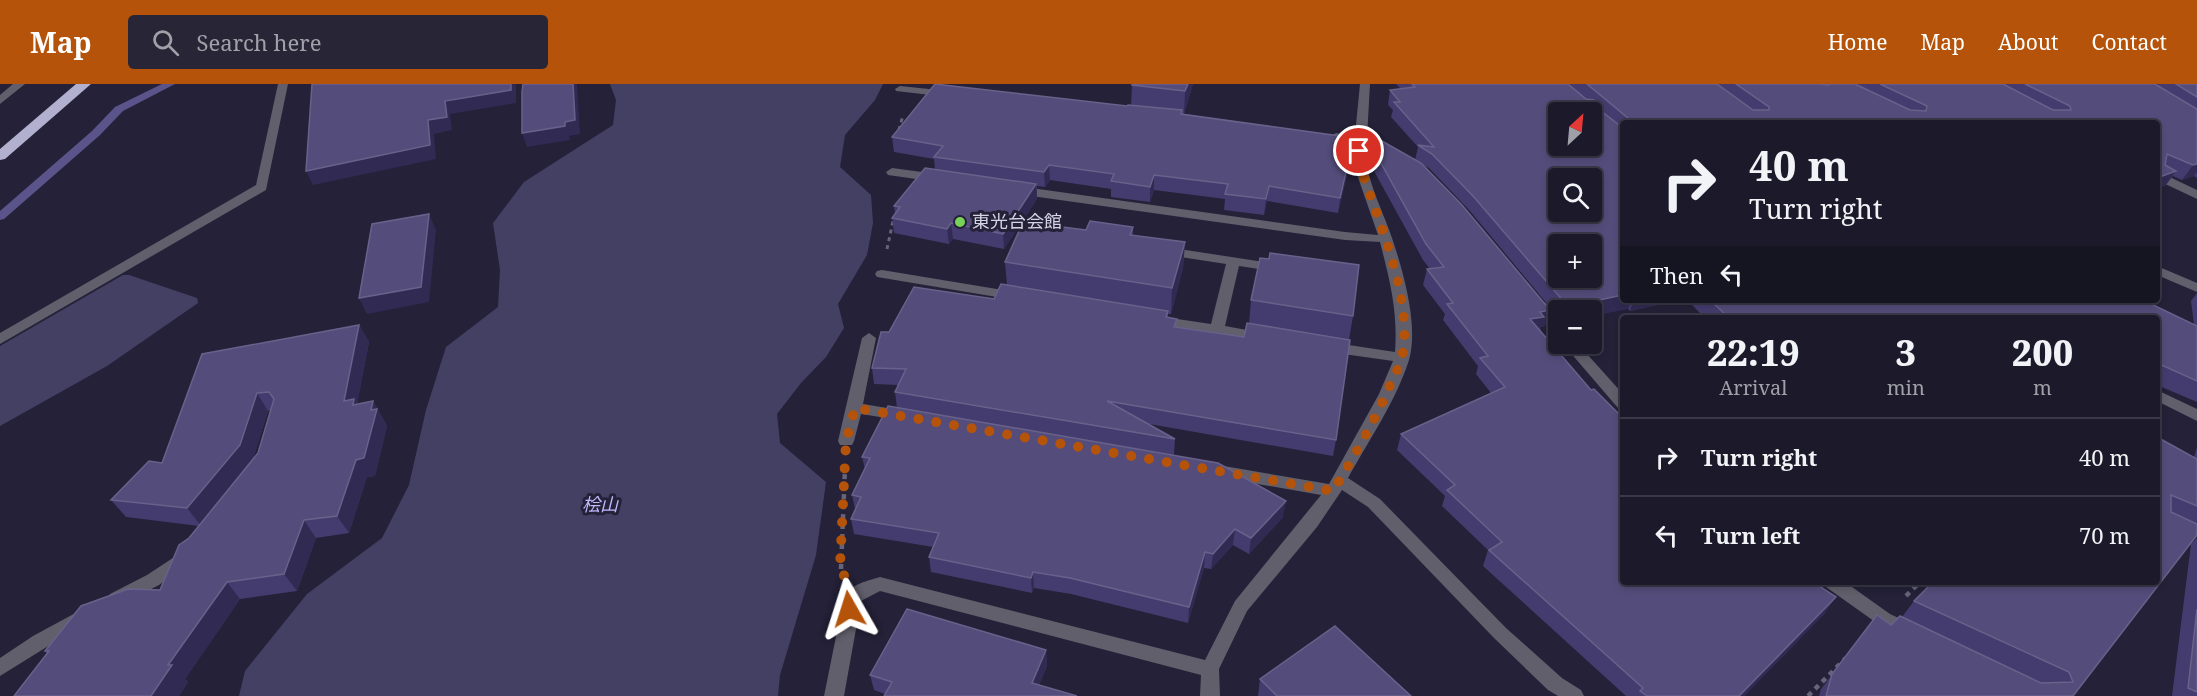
<!DOCTYPE html>
<meta charset="utf-8">
<style>
body{margin:0;font-family:"Noto Serif","Noto Sans JP",serif;background:#282636;color:#f1f3f6;height:100vh;display:flex;flex-direction:column;font-size:22px;white-space:nowrap}
*{box-sizing:border-box;margin:0}
p{font-size:20px;color:#a0a0a8}
.icon{flex:none;width:33px;height:33px;fill:none;stroke:currentColor;stroke-width:2;stroke-linecap:round;stroke-linejoin:round}
.map{position:relative;flex:1;overflow:hidden}
.panel{position:absolute;left:1620px;top:231px;width:540px;height:270px;display:flex;flex-direction:column;background:#1b192a;border-radius:6px;box-shadow:0 3px 9px #0003,0 0 0 2px #393847}
.panel>*{flex:none}
.guide{position:absolute;left:1620px;top:36px;width:540px;height:183px;border-radius:6px;box-shadow:0 3px 9px #0003,0 0 0 2px #393847;background:#1b192a;color:#f1f3f6;overflow:hidden}
.needle{width:39px;rotate:26deg}
.buttons{position:absolute;left:1548px;top:18px;display:grid;gap:12px}
.buttons a{display:grid;place-items:center;width:54px;height:54px;border-radius:6px;background:#1b192a;box-shadow:0 3px 9px #0003,0 0 0 2px #393847;font-size:30px}
.pin{position:absolute;display:grid;place-items:center;width:51px;height:51px;color:#fff;margin:-26px;border:3px solid #fff;border-radius:50%;box-shadow:0 2px 6px #0007}
.me{position:absolute;width:66px;margin:-33px;rotate:354deg;stroke-linejoin:round;filter:drop-shadow(0 0 4px #0008)}
.turn{display:flex;align-items:center;gap:21px;height:126px;padding:0 30px;font-size:27px}
.turn .icon{width:78px;height:78px;stroke-width:2.5}
.turn b{display:block;font-size:42px;line-height:51px}
.then{display:flex;align-items:center;height:57px;padding:0 30px;background:#0003;gap:12px;font-size:22px}
.eta{display:flex;justify-content:space-evenly;align-items:center;height:102px;text-align:center}
.eta b{font-size:36px;font-weight:800;line-height:42px}
ul{padding:0;list-style:none}
li{display:flex;align-items:center;gap:18px;height:78px;padding:0 30px;border-top:2px solid #393847}
li div{flex:1}
li b{display:block;font-size:22px}
li em{font-style:normal}
header{display:flex;align-items:center;gap:36px;box-sizing:border-box;height:84px;padding:0 30px;background:#b45309;color:#fff}
header strong{font-size:28px}
nav{display:flex;gap:33px;margin-inline-start:auto;font-size:21px}
.search{width:420px;height:54px;background:#282636;display:flex;align-items:center;gap:15px;box-sizing:border-box;padding:0 21px;border-radius:6px;color:#a0a0a8;font-size:22px}
.map>svg:first-child{display:block}
</style>
<header>
<strong>Map</strong>
<div class="search"><svg class="icon" aria-label="search" viewBox="0 0 24 24"><circle cx="10" cy="10" r="6"/><path d="M15 15l6 6"/></svg>Search here</div>
<nav><a>Home</a><a>Map</a><a>About</a><a>Contact</a></nav>
</header>
<div class="map">
<svg width="2197" height="612" viewBox="0 0 2197 612">
<rect width="100%" height="100%" fill="#242138"/>
<g fill="#444064">
<polygon points="610,0 883,0 875,16 845,51 840,83 871,111 873,139 867,171 838,220 844,244 826,273 801,299 777,330 780,359 826,398 816,471 780,591 778,612 239,612 245,587 307,510 382,454 409,401 426,326 446,263 498,223 500,186 493,139 524,98 613,41 616,16"/>
<polygon points="123,191 129,191 197,214 198,219 107,282 0,342 0,262"/>
</g>
<g fill="none" stroke-linecap="round" stroke-linejoin="round">
<polygon fill="#5b548b" fill-rule="evenodd" points="162,0 175,0 123,27 100,51 4,135 0,136 0,127 92,47 115,23"/>
<g stroke="#666479" stroke-width="3" stroke-dasharray="4 4" stroke-linecap="butt">
<polyline points="899,46 903,31"/>
<polyline points="887,165 893,137"/>
</g>
<g stroke="#666479" stroke-width="4.5" stroke-dasharray="5 5" stroke-linecap="butt">
<polyline points="841,485 845,384"/>
<polyline points="1906,512 1920,498"/>
<polyline points="1808,612 1846,574"/>
</g>
<g fill="#605f6b" fill-rule="evenodd">
<polygon points="13,0 25,0 0,20 0,11"/>
<polygon points="278,0 288,0 266,106 0,260 0,249 256,101"/>
<path d="M1360,0H1370L1367,54L1393,67L1387,71L1366,62C1364,93 1382,124 1392,154C1403,187 1419,241 1409,276C1396,317 1369,356 1348,394L1380,415L1506,544L1562,594L1581,606L1584,612H1558L1548,606L1494,554L1368,423L1342,406L1317,443L1247,527L1219,585L1220,612H1200L1201,591L880,507L861,517L844,612H824L844,513C851,500 867,497 880,493L1205,576L1235,517L1321,411L1218,393L1212,391L1210,387L1212,383L1218,381L1329,400L1379,310L1393,277L1329,268L1322,263L1329,258L1395,268C1398,228 1390,197 1380,158L1345,156L1017,110L1011,106L1017,102L1345,148L1378,151L1353,79L1355,58L1336,55L1330,52L1336,49L1355,51Z"/>
<polygon points="900,2 948,7 954,10 948,13 896,7 895,5"/>
<polygon points="892,84 937,90 943,94 937,98 888,91 886,88"/>
<polygon points="2157,87 2197,106 2197,115 2157,96"/>
<polygon points="1166,163 1284,181 1286,184 1279,188 1239,182 1225,242 1269,250 1271,253 1269,256 1264,258 1152,239 1150,236 1157,232 1211,240 1226,180 1161,170 1159,167 1161,164"/>
<polygon points="2157,182 2197,199 2197,208 2157,191"/>
<polygon points="882,186 1015,208 1022,212 1015,216 877,193 875,190 877,187"/>
<path d="M1536,214C1550,217 1558,236 1558,249L1553,248L1529,218Z"/>
<polygon points="869,249 876,254 863,320 905,327 910,328 913,332 910,336 905,337 861,330 854,357 852,361 840,361 838,357 862,254"/>
<polygon points="1563,260 1578,260 1623,310 1623,325 1618,324"/>
<polygon points="2157,306 2197,325 2197,337 2157,317"/>
<polygon points="185,466 191,468 194,473 191,478 159,501 122,520 116,522 110,520 107,515 110,510 147,491"/>
<polygon points="1823,498 1845,498 1890,530 1916,542 1919,547 1916,552 1910,555 1878,540 1826,503"/>
<polygon points="81,526 87,528 90,533 87,538 0,592 0,574 33,552"/>
</g>
<polygon fill="#b2b0cf" fill-rule="evenodd" points="76,0 91,0 5,75 0,76 0,65"/>
</g>
<g fill="#443c6e" fill-rule="evenodd">
<polygon points="1193,0 1184,30 1354,54 1352,69 1338,129 1267,117 1264,131 1224,126 1225,115 1154,106 1150,118 1111,113 1111,105 1050,96 1045,103 1037,102 1037,115 1004,165 953,155 949,160 894,149 892,134 895,130 894,122 935,85 934,75 894,68 892,53 1127,22 1131,21 1132,1"/>
<polygon points="1396,0 1820,0 1828,1 1856,0 2155,0 2157,2 2158,0 2197,0 2197,94 2194,92 2182,96 2173,92 2165,102 2157,39 1623,39 1623,216 1680,216 1630,227 1628,225 1592,226 1558,226 1558,233 1470,127 1429,84 1423,81 1545,242 1541,243 1540,247 1623,498 1825,529 1744,612 1626,612 1483,482 1488,466 1442,422 1445,412 1397,366 1401,350 1491,309 1476,290 1478,282 1443,236 1445,230 1423,201 1427,185 1430,185 1423,176 1369,78 1368,71 1371,56 1415,76 1418,63 1391,33 1393,26 1388,21 1390,6 1401,5"/>
<polygon points="1133,143 1133,152 1185,158 1183,184 1171,230 1168,230 1168,234 1176,243 1244,253 1249,240 1251,216 1353,232 1349,256 1336,356 1333,372 1149,340 1175,355 1174,371 922,328 1283,433 1249,470 1233,461 1211,485 1204,484 1188,539 1071,510 1034,504 1032,509 931,488 929,473 933,463 854,450 851,435 855,425 852,411 865,385 862,373 897,324 895,308 898,301 874,300 872,284 889,248 994,215 1007,201 1005,178 1086,146"/>
<polygon points="2197,209 2197,318 2157,301 2157,234 1705,234 1687,216 2143,216 2194,240 2191,217"/>
<path d="M359,241L369,258L357,320L373,317L387,342L375,392L367,393L349,449L316,454L297,507L240,515L185,595L188,598L179,612H14L47,570L45,567L160,506L189,454L199,442L126,433L111,416L162,379L202,270ZM271,326L258,369L253,375L268,327Z"/>
<path d="M2157,353L2194,373L2197,363V451L2073,612H1819L1821,605L1877,531L1891,541L1902,533L1914,517ZM1957,559L2042,599H2041Z"/>
<polygon points="2197,454 2197,612 2172,612 2191,460"/>
<polygon points="1046,566 1047,582 1039,601 885,610 874,606 870,591"/>
<polygon points="1260,595 1411,612 1258,612"/>
</g>
<g fill="#312b53">
<polygon points="511,0 516,0 516,19 450,30 452,46 434,50 436,75 313,101 306,87 445,17"/>
<polygon points="573,0 577,0 580,50 569,52 570,56 527,63 522,49"/>
<polygon points="1188,0 1193,0 1184,31 1185,7"/>
<polygon points="1354,54 1352,69 1338,129 1340,114"/>
<polygon points="2197,80 2197,88 2194,92 2182,96 2193,81"/>
<polygon points="1049,81 1050,96 1045,103 1044,88"/>
<polygon points="2176,87 2165,102 2157,105 2157,94"/>
<polygon points="1154,91 1154,106 1150,118 1150,103"/>
<polygon points="1036,100 1037,115 1004,165 1003,150"/>
<polygon points="1269,102 1267,117 1264,131 1266,115"/>
<polygon points="429,130 436,146 429,218 367,230 359,214"/>
<polygon points="951,139 953,155 949,160 947,145"/>
<polygon points="1185,158 1183,184 1171,230 1172,204"/>
<polygon points="1623,211 1623,216 1631,216 1628,225 1592,232 1592,226 1564,226 1566,223"/>
<polygon points="1634,216 1680,216 1630,227"/>
<polygon points="1550,226 1545,242 1541,243 1539,249 1530,235 1540,228"/>
<polygon points="359,241 369,258 357,320 364,333 344,317"/>
<polygon points="257,309 268,327 252,378 201,442 187,424"/>
<polygon points="373,317 387,342 375,392 367,393 349,449 337,432"/>
<polygon points="1286,417 1283,433 1249,470 1251,454"/>
<polygon points="304,436 316,454 297,507 284,490"/>
<polygon points="1235,445 1233,461 1211,485 1213,470"/>
<polygon points="1205,468 1204,484 1188,539 1189,523"/>
<polygon points="1033,488 1034,504 1032,509 1031,494"/>
<polygon points="227,498 240,515 185,595 188,598 179,612 151,612 168,581"/>
<polygon points="1836,513 1825,529 1744,612 1739,612"/>
<polygon points="1046,566 1047,582 1034,612 1032,599"/>
</g>
<g fill="#544d7b" stroke="#68628b" stroke-width="1.5" fill-rule="evenodd">
<polygon points="312,0 511,0 511,6 445,17 447,33 428,36 430,61 306,87"/>
<polygon points="523,0 573,0 575,36 565,38 565,42 522,49 522,8"/>
<polygon points="935,0 1127,22 1128,21 1182,26 1181,30 1354,54 1340,114 1269,102 1266,115 1225,110 1228,100 1154,91 1150,103 1111,97 1114,90 1049,81 1044,88 934,73 943,62 892,53"/>
<polygon points="1132,0 1188,0 1185,7 1132,1"/>
<path d="M1412,0H1568L1586,15L1594,16L1595,22L1623,44V211L1566,223L1565,219L1473,112L1432,70L1418,61L1434,63L1394,18H1400L1390,6L1415,3ZM1558,28H1592V62H1558ZM1558,94H1592V128H1558ZM1558,160H1592V194H1558Z"/>
<polygon points="1587,0 1717,0 1753,26 1769,26 1769,23 1736,0 1820,0 1828,1 1831,0 1855,0 1910,26 1926,27 1927,22 1880,0 2003,0 2053,26 2071,26 2070,22 2025,0 2155,0 2197,25 2197,80 2193,81 2167,70 2165,81 2176,87 2157,94 2157,39 1630,39 1629,35"/>
<polygon points="2176,0 2197,0 2197,13"/>
<polygon points="1371,56 1382,57 1421,79 1462,121 1550,226 1540,228 1544,233 1530,235 1591,306 1594,305 1623,334 1623,498 1813,498 1836,513 1739,612 1647,612 1640,607 1643,604 1489,466 1502,458 1447,406 1455,401 1401,350 1505,303 1480,274 1488,272 1447,220 1453,219 1427,185 1444,183 1426,160 1372,63"/>
<polygon points="925,84 1036,100 1003,150 951,139 947,145 892,134 900,123 894,122"/>
<polygon points="429,130 421,203 359,214 372,140"/>
<polygon points="1090,137 1133,143 1130,151 1185,158 1172,204 1005,178 1023,138 1086,146"/>
<polygon points="1270,169 1359,181 1353,232 1251,216 1260,174 1269,175"/>
<polygon points="1001,200 1168,227 1166,233 1177,235 1174,243 1244,253 1247,239 1350,256 1336,356 1107,317 1175,355 895,308 906,285 872,284 881,248 889,248 914,203 994,215"/>
<polygon points="1710,216 1821,216 1825,220 1843,220 1842,216 2030,216 2035,220 2056,220 2055,216 2143,216 2197,242 2197,297 2157,279 2157,234 1729,234"/>
<polygon points="359,241 344,317 354,315 353,321 373,317 371,326 377,325 364,374 356,376 337,432 304,436 284,490 227,498 168,581 172,581 151,612 14,612 49,567 45,567 81,522 128,505 160,506 179,461 189,454 258,369 274,315 269,308 257,309 240,361 187,424 111,416 149,377 162,379 202,270"/>
<polygon points="888,322 1218,379 1286,417 1251,454 1235,445 1213,470 1205,468 1189,523 1070,494 1033,488 1031,494 929,473 939,449 851,435 861,413 852,411 870,374 862,373"/>
<polygon points="2157,353 2197,375 2197,422 2171,411 2171,428 2197,440 2197,451 2073,612 1826,612 1832,590 1877,531 1891,541 1900,532 2041,599 2073,598 2069,588 1914,517 1933,498 2157,498"/>
<polygon points="907,525 1046,566 1032,599 1077,612 884,612 892,598 870,591"/>
<polygon points="2197,525 2197,608 2188,604"/>
<polygon points="1335,542 1411,612 1277,612 1260,595"/>
</g>
<g fill="none" stroke-linecap="round" stroke-linejoin="round">
<path stroke="#b45309" stroke-width="10" stroke-dasharray="0 18" d="M849,525L853,513L840,482L846,357L855,324L1333,407C1355,371 1377,333 1393,294C1396,288 1401,280 1402,273C1414,214 1377,135 1359,79V67"/>
</g>
<circle fill="#78d158" stroke="#242138" stroke-width="2" cx="960" cy="138" r="6"/>
<g text-anchor="middle" stroke-width="6" stroke-linejoin="round" paint-order="stroke">
<g font-size="18" fill="#d5d4e4" stroke="#242138" text-anchor="start">
<text x="972" y="144">東光台会館</text>
</g>
<g font-size="18" font-style="italic" fill="#bfb9fd" stroke="#242138">
<text x="600" y="427">桧山</text>
</g>
</g>
</svg>
<div class="buttons">
<a><svg class="needle" viewBox="-14 -14 28 28"><path d="M0-13l5 13h-10z" fill="#e53935"/><path d="M0 13l5-13h-10z" fill="#a0a0a8"/></svg></a>
<a><svg class="icon" aria-label="search" viewBox="0 0 24 24"><circle cx="10" cy="10" r="6"/><path d="M15 15l6 6"/></svg></a>
<a>+</a>
<a>−</a>
</div>
<div class="pin" style="left:1359px;top:67px;background:#d93025"><svg class="icon" aria-label="arrive" viewBox="0 0 24 24"><path d="M6 21V4h12l-3 4 3 4H6"/></svg></div>
<svg class="me" style="left:849px;top:525px" viewBox="-20 -20 40 40"><path d="M0-17L14 15 0 8-14 15z" fill="#b45309" stroke="#fff" stroke-width="4"/></svg>
<div class="guide">
<div class="turn"><svg class="icon" aria-label="right" viewBox="0 0 24 24"><path d="M7 20v-9h11M14 6l5 5-5 5"/></svg><div><b>40 m</b>Turn right</div></div>
<div class="then">Then<svg class="icon" aria-label="left" viewBox="0 0 24 24"><path d="M17 20v-9H6M10 6l-5 5 5 5"/></svg></div>
</div>
<section class="panel">
<div class="eta">
<div><b>22:19</b><p>Arrival</p></div>
<div><b>3</b><p>min</p></div>
<div><b>200</b><p>m</p></div>
</div>
<ul>
<li><svg class="icon" aria-label="right" viewBox="0 0 24 24"><path d="M7 20v-9h11M14 6l5 5-5 5"/></svg><div><b>Turn right</b></div><em>40 m</em></li>
<li><svg class="icon" aria-label="left" viewBox="0 0 24 24"><path d="M17 20v-9H6M10 6l-5 5 5 5"/></svg><div><b>Turn left</b></div><em>70 m</em></li>
</ul>
</section>
</div>
